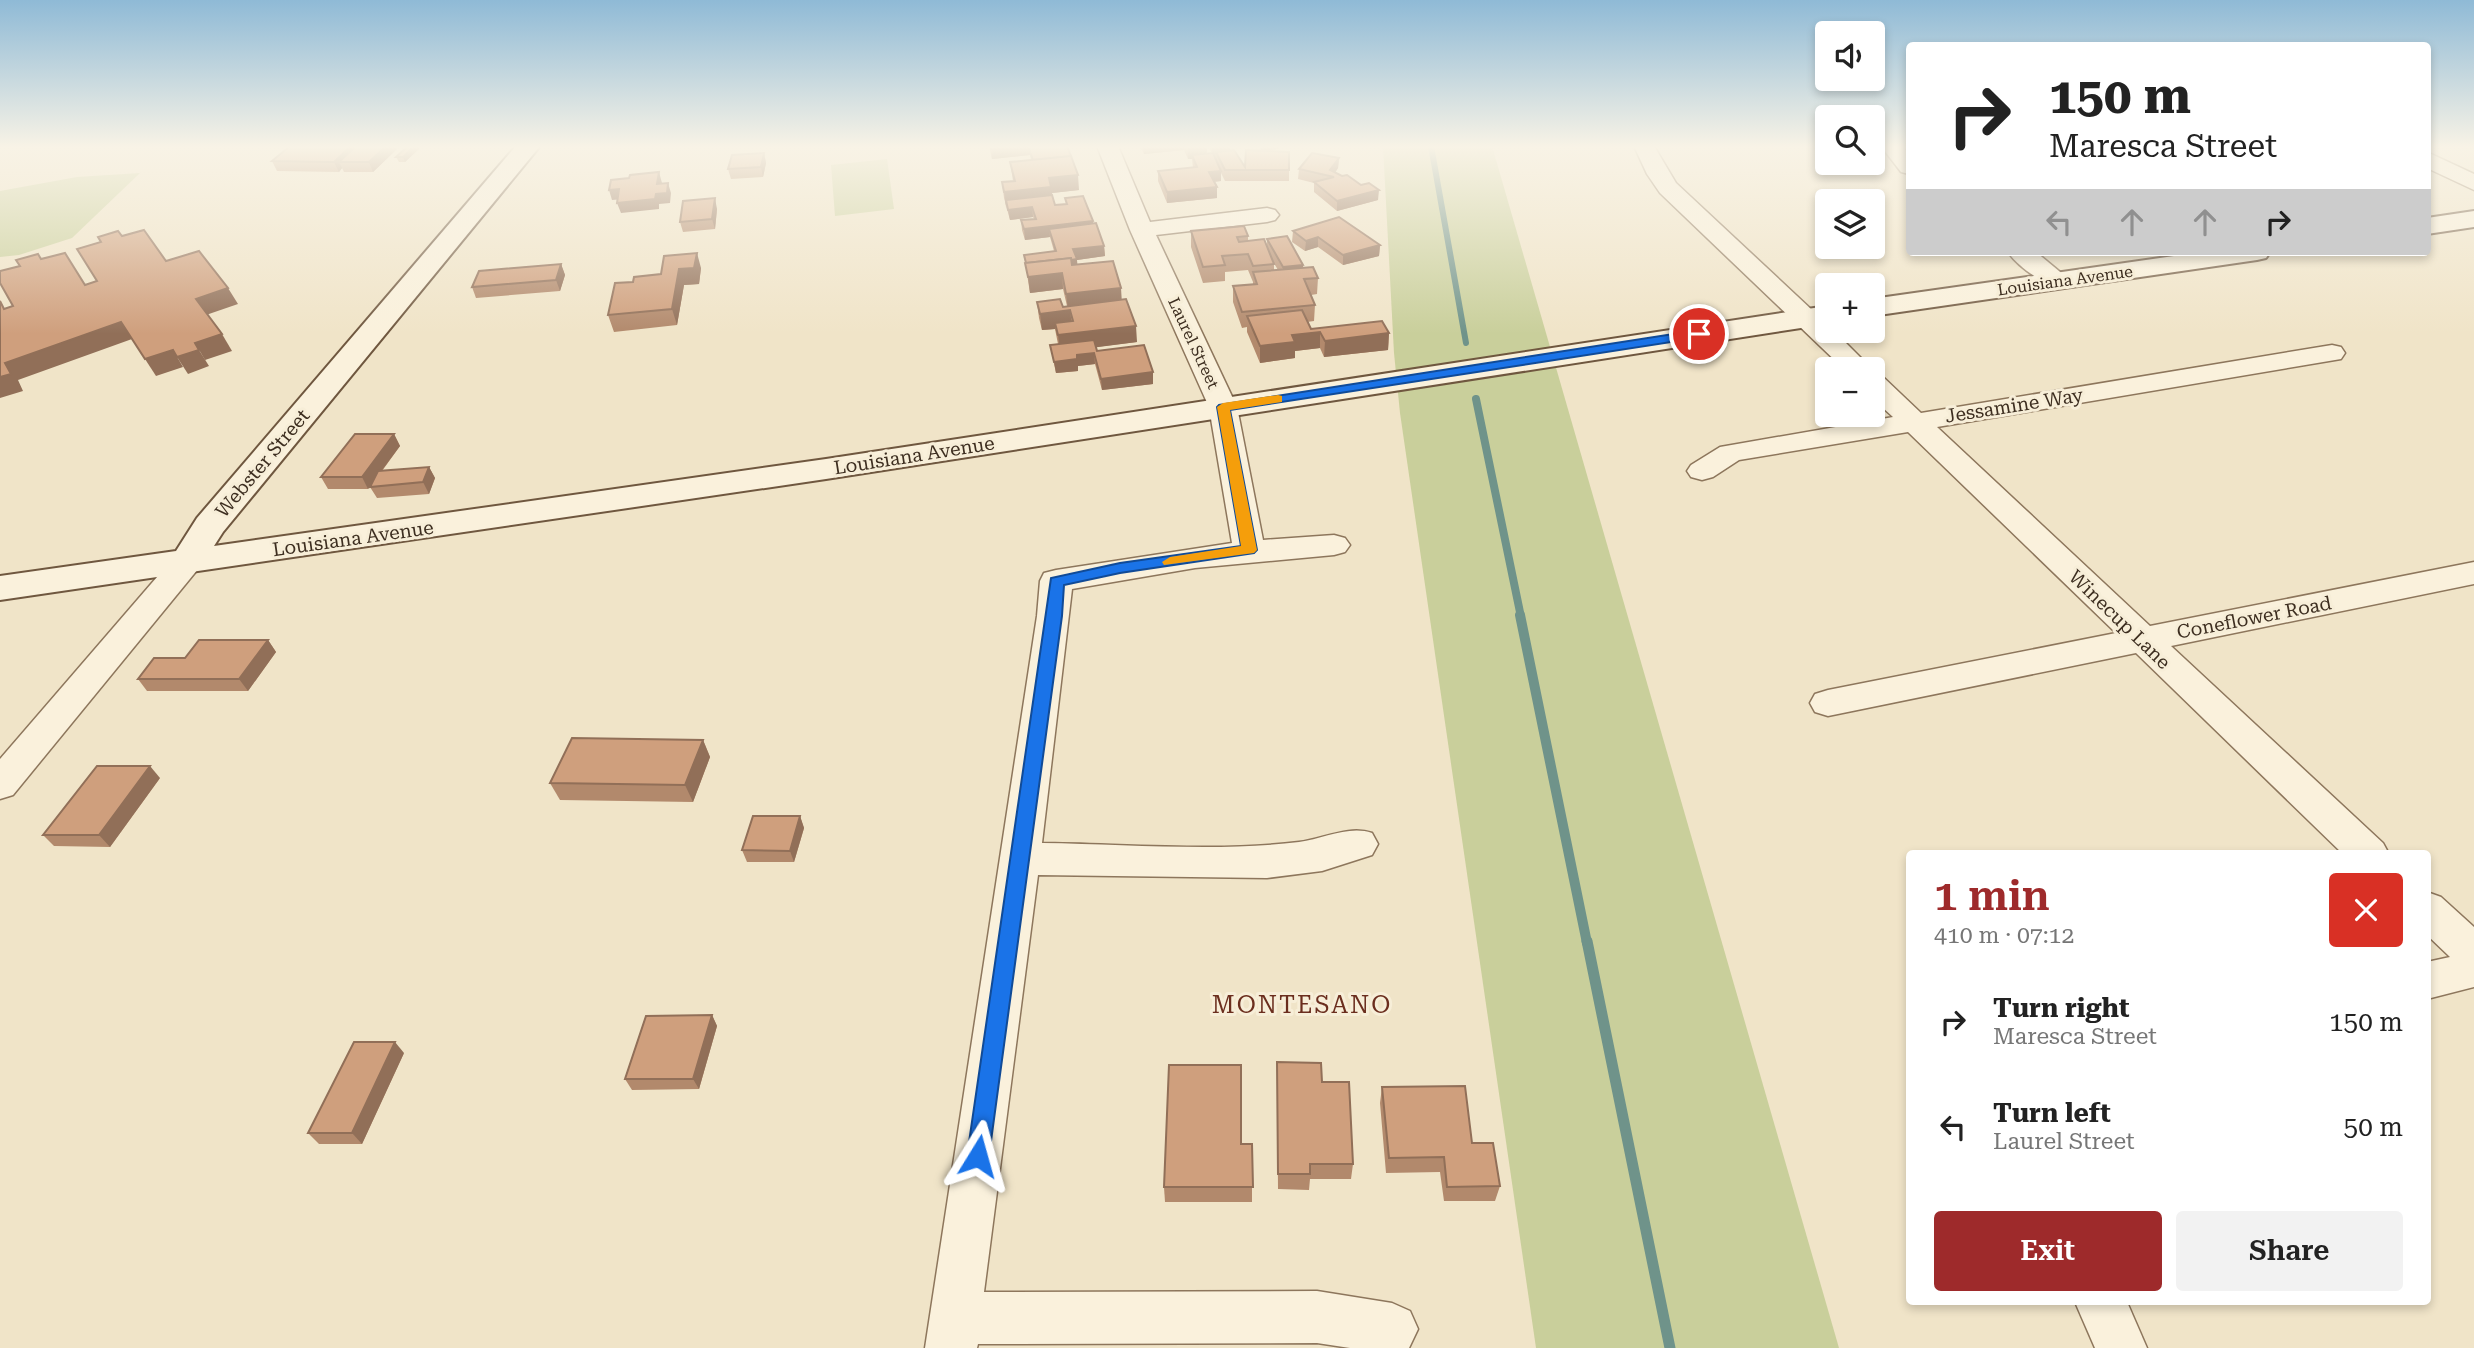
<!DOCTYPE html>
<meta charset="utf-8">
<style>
body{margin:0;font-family:"Roboto Serif",serif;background:#f2f2f2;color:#222;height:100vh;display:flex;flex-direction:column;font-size:26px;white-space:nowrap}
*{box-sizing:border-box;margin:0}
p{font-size:23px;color:#767676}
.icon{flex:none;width:38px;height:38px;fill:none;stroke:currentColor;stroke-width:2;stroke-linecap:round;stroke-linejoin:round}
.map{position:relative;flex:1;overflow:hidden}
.drawer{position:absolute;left:1906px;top:850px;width:525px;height:455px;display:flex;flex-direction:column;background:#fff;border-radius:7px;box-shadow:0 4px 10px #0003}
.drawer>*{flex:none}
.guide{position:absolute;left:1906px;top:42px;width:525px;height:214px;border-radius:7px;box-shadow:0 4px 10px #0003;background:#fff;color:#222;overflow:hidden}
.buttons{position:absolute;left:1815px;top:21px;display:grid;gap:14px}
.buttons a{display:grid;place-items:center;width:70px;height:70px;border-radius:7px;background:#fff;box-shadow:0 4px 10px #0003;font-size:35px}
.pin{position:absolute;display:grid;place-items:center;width:60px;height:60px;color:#fff;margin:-30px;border:4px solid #fff;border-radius:50%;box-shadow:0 2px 7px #0007}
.me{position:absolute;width:77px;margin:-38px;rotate:8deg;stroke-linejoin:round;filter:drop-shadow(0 0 5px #0008)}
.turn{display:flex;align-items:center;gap:24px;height:147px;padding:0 28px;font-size:32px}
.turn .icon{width:91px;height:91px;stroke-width:2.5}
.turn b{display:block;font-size:49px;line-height:60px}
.lanes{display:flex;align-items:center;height:66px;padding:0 28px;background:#0003;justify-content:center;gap:35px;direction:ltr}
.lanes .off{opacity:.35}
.round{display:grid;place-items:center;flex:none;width:74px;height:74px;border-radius:7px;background:#f2f2f2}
.summary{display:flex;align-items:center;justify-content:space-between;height:119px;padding:0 28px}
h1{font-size:42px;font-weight:600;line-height:52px;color:#9e2a2b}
.action{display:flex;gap:14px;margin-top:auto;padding:14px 28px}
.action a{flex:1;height:80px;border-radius:7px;background:#9e2a2b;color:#fff;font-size:28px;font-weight:600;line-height:80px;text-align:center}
.action a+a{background:#f2f2f2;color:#222}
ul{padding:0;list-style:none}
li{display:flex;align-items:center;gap:21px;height:105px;padding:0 28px}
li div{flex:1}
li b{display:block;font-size:26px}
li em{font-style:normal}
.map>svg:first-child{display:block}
</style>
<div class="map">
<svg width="2474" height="1348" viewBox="0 0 2474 1348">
<rect width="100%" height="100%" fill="#f0e4c8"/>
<g fill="#c9cf9b">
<polygon points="1383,146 1492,146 1839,1348 1536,1348 1400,413 1394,353"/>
<polygon points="887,159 894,209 835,216 831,165"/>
<polygon points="140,173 72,238 19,255 0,257 0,191 77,177"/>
</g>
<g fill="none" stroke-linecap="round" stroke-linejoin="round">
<polyline stroke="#6f938a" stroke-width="6" points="1431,146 1466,343"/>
<polyline stroke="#6f938a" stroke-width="8" points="1476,399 1521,617"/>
<polyline stroke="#6f938a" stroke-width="10" points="1520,615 1587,943"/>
<polyline stroke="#6f938a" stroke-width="11" points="1587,941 1670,1348"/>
<g stroke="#8d765c" stroke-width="3">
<g id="street">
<path d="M1097,146H1118L1150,222L1267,208L1275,210L1279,215L1275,220L1267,222L1156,235L1237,407L1263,540L1334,535L1345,538L1350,545L1345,552L1334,555L1195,568L1072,589L1042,843C1125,844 1217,852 1299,842C1323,839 1349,825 1372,833L1378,844L1372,855L1322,871L1267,878L1038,875L984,1292L1317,1291L1392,1303L1410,1311L1418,1329L1409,1348H1350L1317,1343L978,1344L977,1348H925L1037,616L1040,581L1044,573L1056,570L1232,543L1209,407L1130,230Z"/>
<polygon points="1634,146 1654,146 1676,183 1827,324 1827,331 1834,331 1872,369 1844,369 1660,193 1647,174"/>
<polygon points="1881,146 1902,146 1909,154 1909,174 1901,172"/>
<polygon points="2427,152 2474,174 2474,190 2427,168"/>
<path d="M2008,252H2036L2071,281L2068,286C2050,291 2018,267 2008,252Z"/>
<polygon points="2332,345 2341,347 2345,353 2341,359 1937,427 2150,626 2474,562 2474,584 2171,646 2383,843 2389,854 2343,854 2136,653 1828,716 1815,712 1810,703 1815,694 1828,690 2116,633 1908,432 1739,460 1713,477 1702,480 1691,477 1687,471 1691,465 1720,447 1893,417 1872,398 1872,374 1882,376 1921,413"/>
<polygon points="187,552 198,555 203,562 198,569 13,795 0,799 0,759 176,555"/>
<polygon points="2427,892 2441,897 2474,927 2474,987 2427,999 2427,962 2450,957 2427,935"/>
<polygon points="2075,1302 2127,1302 2147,1348 2095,1348"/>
</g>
</g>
<g stroke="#6f573f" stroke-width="4">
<g id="secondary">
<polygon points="516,146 540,146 223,532 214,546 826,459 1827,306 1827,324 826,479 0,600 0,576 176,551 197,518"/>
<polygon points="2474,211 2474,227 2427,234 2427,218"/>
<polygon points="2202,252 2270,252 2266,258 2257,260 1872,316 1872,299"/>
</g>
</g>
<use href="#street" fill="#faf1dc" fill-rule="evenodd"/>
<use href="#secondary" fill="#faf1dc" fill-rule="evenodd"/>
</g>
<g fill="#b2896c" fill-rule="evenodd">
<polygon points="290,146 395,146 397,149 373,172 344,172 342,168 339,172 277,171 272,161"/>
<polygon points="408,146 422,146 405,162 399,162 396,157"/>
<polygon points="989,146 1028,146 1079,190 1052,193 1055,205 1066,204 1065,198 1093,224 1104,246 1105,256 1077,260 1077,264 1121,288 1121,300 1137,342 1096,347 1097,351 1153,372 1153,384 1102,390 1095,364 1078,366 1078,371 1056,373 1050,345 1058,344 1055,329 1042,330 1039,318 1037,302 1063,307 1067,306 1063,289 1030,293 1024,255 1054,251 1050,237 1025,240 1022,230 1021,220 1034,219 1033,217 1010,220 1004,198 1002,182 1013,181 1010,162 1031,160 1030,155 992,159"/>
<polygon points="1140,146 1207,146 1207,154 1212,153 1208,146 1230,146 1230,150 1245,167 1289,152 1289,181 1225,181 1221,173 1221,181 1214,182 1217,198 1167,203 1158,181 1158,171 1193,168 1192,159 1188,159 1184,150 1144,154"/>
<polygon points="764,153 766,163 763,177 731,179 728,169"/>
<polygon points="1339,158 1338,168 1335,172 1342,176 1378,200 1337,211 1314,192 1314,183 1298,179 1299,169"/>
<polygon points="717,209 715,229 683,232 680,222"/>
<path d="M1191,231L1248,236V241L1267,246V239L1318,278L1317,294L1311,295L1315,305L1314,321L1307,322L1311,329L1389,333L1388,350L1324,357L1320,348L1295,351V358L1260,363L1247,332V327L1242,328L1233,302V286L1253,284V282L1248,270L1225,272V281L1203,283L1191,247ZM1272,260L1278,270H1274V264Z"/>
<polygon points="1293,231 1380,245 1379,256 1343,265 1318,247 1305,251 1292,242"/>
<polygon points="561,264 565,275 560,291 476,298 472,287"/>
<polygon points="701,268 699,284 684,285 677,325 614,332 608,315 661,274"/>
<polygon points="394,434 400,446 382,471 429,467 435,478 429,494 377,498 370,487 371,485 368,489 328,489 321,477"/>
<polygon points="268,640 276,652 248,691 147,691 138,679 185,658"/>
<polygon points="703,740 710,757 693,802 560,800 550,783"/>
<polygon points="160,778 110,847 54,846 43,835"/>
<polygon points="800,816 804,828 794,862 747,862 742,850"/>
<polygon points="712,1015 717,1026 699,1089 632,1090 625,1079"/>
<polygon points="404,1053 362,1144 319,1144 308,1133"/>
<polygon points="1277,1062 1322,1082 1353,1164 1351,1179 1310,1179 1309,1190 1278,1189"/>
<polygon points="1382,1087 1472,1143 1500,1186 1495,1201 1444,1201 1440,1172 1386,1173 1380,1103"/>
<polygon points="1241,1144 1252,1144 1252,1202 1165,1202 1164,1187"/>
</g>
<g fill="#916f58">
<polygon points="351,146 361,146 339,162 342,168 339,172 334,162"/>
<polygon points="386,146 395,146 397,149 373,172 369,162"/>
<polygon points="414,146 422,146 405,162 403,157"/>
<polygon points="1028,146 1030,155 992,159 991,149"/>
<polygon points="1143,146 1184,146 1184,150 1144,154"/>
<polygon points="1188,146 1207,146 1207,157 1192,155 1192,159 1188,159"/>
<polygon points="1212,146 1230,146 1230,152 1216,152 1216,154 1212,154"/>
<polygon points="1261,146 1278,146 1278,149 1261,151"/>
<polygon points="764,153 766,163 763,177 761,167"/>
<polygon points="1339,158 1338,168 1333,176 1330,170"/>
<polygon points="1221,171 1221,181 1210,182 1209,172"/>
<polygon points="659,172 662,183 660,194 668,183 671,193 670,203 659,204 659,209 621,213 617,203 657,184"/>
<polygon points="1078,175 1079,190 1052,193 1053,202 1006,200 1006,207 1004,192 1049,178"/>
<polygon points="1217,187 1217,198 1167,203 1167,192"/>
<polygon points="619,189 623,199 612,200 609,190"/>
<polygon points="1379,190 1378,200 1337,211 1337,201"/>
<polygon points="715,198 717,209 715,229 712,219"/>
<polygon points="1032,207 1033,217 1010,220 1008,210"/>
<polygon points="1093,221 1094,231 1049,229 1050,237 1025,240 1024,229"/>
<polygon points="1318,237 1318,247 1305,251 1306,241"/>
<polygon points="1380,245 1379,256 1343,265 1343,255"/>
<polygon points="1104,246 1105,256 1077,260 1078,270 1028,276 1073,249"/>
<polygon points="697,253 701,268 699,284 684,285 677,325 672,309 679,269"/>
<polygon points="561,264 565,275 560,291 556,280"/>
<polygon points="1303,265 1303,275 1282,278 1283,267"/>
<polygon points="1062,273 1063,289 1030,293 1028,277"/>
<polygon points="228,288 238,304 206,315 196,299"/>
<polygon points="1121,288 1122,304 1068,310 1066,294"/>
<polygon points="1070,310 1072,327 1055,323 1055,329 1042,330 1040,314"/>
<polygon points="121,322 132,339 18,380 23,391 0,398 0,377 5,363"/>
<polygon points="1136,326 1137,342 1060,352 1058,335"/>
<polygon points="1320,332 1320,348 1295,351 1295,358 1260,363 1260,346 1292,335"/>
<polygon points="1389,333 1388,350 1324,357 1325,341"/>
<polygon points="222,334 232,351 205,360 195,343"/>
<polygon points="173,350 183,367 156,376 145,359"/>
<polygon points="199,350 209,366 188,374 177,357"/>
<polygon points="1094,353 1095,364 1078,366 1078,371 1056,373 1054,362 1077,355"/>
<polygon points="1153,372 1153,384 1102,390 1101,379"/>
<polygon points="394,434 400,446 368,489 362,477"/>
<polygon points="429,467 435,478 429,494 423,482"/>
<polygon points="268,640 276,652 248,691 239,679"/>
<polygon points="703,740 710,757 693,802 685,785"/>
<polygon points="150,766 160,778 110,847 99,835"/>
<polygon points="800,816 804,828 794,862 790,851"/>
<polygon points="712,1015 717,1026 699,1089 693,1079"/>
<polygon points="395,1042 404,1053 362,1144 352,1133"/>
</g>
<g fill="#cf9f7d" stroke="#916f58" stroke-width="2">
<polygon points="290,146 351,146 334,162 272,161"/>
<polygon points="356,146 386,146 369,162 339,162"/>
<polygon points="408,146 414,146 403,157 396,157"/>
<polygon points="990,146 1026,146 991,149"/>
<polygon points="1028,146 1067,146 1071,156 1033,160"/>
<polygon points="1234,150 1245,167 1246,150 1289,152 1289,170 1225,170 1216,152"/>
<polygon points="764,153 761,167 728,169 732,155"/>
<polygon points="1213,153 1221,171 1209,172 1217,187 1167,192 1158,171 1197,167 1192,155"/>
<polygon points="1312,153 1339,158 1330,170 1342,176 1347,175 1361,185 1369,183 1379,190 1337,201 1314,182 1334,177 1299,169"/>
<polygon points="1071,156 1078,175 1049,178 1051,187 1004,192 1002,182 1015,181 1010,162"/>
<polygon points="659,172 657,184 668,183 667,193 656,194 655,199 617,203 619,189 609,190 611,180 629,178 630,175"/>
<polygon points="1052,195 1055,205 1067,204 1065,198 1083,196 1093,221 1024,229 1021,220 1036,219 1032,207 1008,210 1006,200"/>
<polygon points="715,198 712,219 680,222 683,201"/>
<polygon points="1339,217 1380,245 1343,255 1318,237 1306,241 1293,231"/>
<polygon points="1096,223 1104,246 1073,249 1077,259 1071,260 1071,258 1026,263 1024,255 1056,251 1049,229"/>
<polygon points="1244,226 1248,236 1237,237 1239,242 1264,239 1274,264 1253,266 1248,254 1222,256 1225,265 1203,267 1191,231"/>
<polygon points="144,230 166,261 199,251 228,288 196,299 222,334 195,343 199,350 177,357 173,350 145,359 121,322 5,363 11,374 0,377 0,301 4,309 13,306 0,283 0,271 20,266 16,260 38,254 41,259 65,253 85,285 97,281 77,249 101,242 98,237 118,231 122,236"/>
<polygon points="1287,236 1303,265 1283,267 1267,239"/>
<polygon points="697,253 694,268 679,269 672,309 608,315 615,283 633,282 634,277 661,274 664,256"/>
<polygon points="1071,258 1072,265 1113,261 1121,288 1066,294 1062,273 1028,277 1025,263"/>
<polygon points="561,264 556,280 472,287 479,271"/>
<polygon points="1313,267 1318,278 1304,279 1315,305 1242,312 1233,286 1257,284 1253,272"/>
<polygon points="1060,299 1063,307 1126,299 1136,326 1058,335 1055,323 1073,321 1070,310 1040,314 1037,302"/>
<polygon points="1302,310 1311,329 1382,321 1389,333 1325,341 1320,332 1292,335 1295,342 1260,346 1247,316"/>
<polygon points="1094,340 1097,351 1144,345 1153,372 1101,379 1094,353 1077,355 1077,359 1054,362 1050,345"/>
<polygon points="355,434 394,434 362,477 321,477"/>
<polygon points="429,467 423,482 370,487 378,471"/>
<polygon points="199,640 268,640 239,679 138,679 154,658 185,658"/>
<polygon points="572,738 703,740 685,785 550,783"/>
<polygon points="97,766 150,766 99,835 43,835"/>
<polygon points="753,816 800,816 790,851 742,850"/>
<polygon points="712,1015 693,1079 625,1079 646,1016"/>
<polygon points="354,1042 395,1042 352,1133 308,1133"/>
<polygon points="1277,1062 1321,1063 1322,1082 1349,1082 1353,1164 1310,1164 1310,1174 1278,1174"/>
<polygon points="1169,1065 1241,1065 1241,1144 1252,1144 1253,1187 1164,1187"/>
<polygon points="1465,1086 1472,1143 1493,1143 1500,1186 1447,1187 1444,1157 1389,1158 1382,1087"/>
</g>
<linearGradient id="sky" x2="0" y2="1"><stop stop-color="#8fbad6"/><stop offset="0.44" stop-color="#f8f3e6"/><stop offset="1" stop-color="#f8f3e6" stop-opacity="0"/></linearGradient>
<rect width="2474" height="334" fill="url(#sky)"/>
<polygon fill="#1a73e8" stroke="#114b97" stroke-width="2" points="1699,330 1704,332 1704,337 1230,410 1257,550 1254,553 1120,573 1064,585 1062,616 989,1156 986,1163 978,1166 970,1163 967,1156 1051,578 1120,563 1241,546 1217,407 1219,405"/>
<polygon fill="#f59e0b" points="1278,395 1282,396 1282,402 1230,410 1257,550 1254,553 1164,565 1162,562 1170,557 1241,546 1217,407 1223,403"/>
<g text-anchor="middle" stroke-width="6" stroke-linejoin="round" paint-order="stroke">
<g font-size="16" fill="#3d2e20" stroke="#f7eed8">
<text transform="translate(2065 280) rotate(-8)" y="6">Louisiana Avenue</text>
<text transform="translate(1194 343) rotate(65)" y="6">Laurel Street</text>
</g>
<g font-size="19" fill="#3d2e20" stroke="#f7eed8">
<text transform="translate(2014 405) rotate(-9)" y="7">Jessamine Way</text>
<text transform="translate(914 455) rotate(-9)" y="7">Louisiana Avenue</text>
<text transform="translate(262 463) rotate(-50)" y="7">Webster Street</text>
<text transform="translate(353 538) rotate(-8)" y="7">Louisiana Avenue</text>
<text transform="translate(2254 617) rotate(-11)" y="7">Coneflower Road</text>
<text transform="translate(2120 619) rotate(44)" y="7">Winecup Lane</text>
</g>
<g font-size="24" letter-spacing="2" fill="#6b2e1e" stroke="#f7eed8">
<text x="1302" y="1013">MONTESANO</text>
</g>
</g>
</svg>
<div class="buttons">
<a><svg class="icon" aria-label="sound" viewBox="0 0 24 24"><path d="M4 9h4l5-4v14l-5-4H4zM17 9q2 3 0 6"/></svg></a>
<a><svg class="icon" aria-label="search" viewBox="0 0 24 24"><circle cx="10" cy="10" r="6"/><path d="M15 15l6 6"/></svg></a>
<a><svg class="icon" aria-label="layers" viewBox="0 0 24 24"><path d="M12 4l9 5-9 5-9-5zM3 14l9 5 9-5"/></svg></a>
<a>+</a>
<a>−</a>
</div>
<div class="pin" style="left:1699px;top:334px;background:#d93025"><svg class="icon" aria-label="arrive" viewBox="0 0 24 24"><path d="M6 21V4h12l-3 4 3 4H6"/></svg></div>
<svg class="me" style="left:978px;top:1156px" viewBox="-20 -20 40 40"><path d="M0-17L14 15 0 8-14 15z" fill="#1a73e8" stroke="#fff" stroke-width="4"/></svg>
<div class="guide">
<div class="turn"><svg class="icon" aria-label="right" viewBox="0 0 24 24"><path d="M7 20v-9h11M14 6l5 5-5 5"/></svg><div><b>150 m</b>Maresca Street</div></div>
<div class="lanes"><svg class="icon off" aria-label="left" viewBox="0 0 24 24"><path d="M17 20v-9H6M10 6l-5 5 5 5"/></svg><svg class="icon off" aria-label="ahead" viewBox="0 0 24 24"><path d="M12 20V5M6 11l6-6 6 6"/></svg><svg class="icon off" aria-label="ahead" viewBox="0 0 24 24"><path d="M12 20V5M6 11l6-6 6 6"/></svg><svg class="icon" aria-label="right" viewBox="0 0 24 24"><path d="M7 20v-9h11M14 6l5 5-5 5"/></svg></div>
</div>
<section class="drawer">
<div class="summary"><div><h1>1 min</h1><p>410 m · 07:12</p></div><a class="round" style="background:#d93025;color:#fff"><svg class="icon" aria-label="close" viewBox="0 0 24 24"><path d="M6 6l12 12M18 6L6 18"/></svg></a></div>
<ul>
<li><svg class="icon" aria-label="right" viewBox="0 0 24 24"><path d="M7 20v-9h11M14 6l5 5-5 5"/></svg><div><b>Turn right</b><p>Maresca Street</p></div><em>150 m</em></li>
<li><svg class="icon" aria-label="left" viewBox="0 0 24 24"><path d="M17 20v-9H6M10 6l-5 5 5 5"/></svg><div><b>Turn left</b><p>Laurel Street</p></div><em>50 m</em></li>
</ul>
<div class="action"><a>Exit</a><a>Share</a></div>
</section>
</div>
